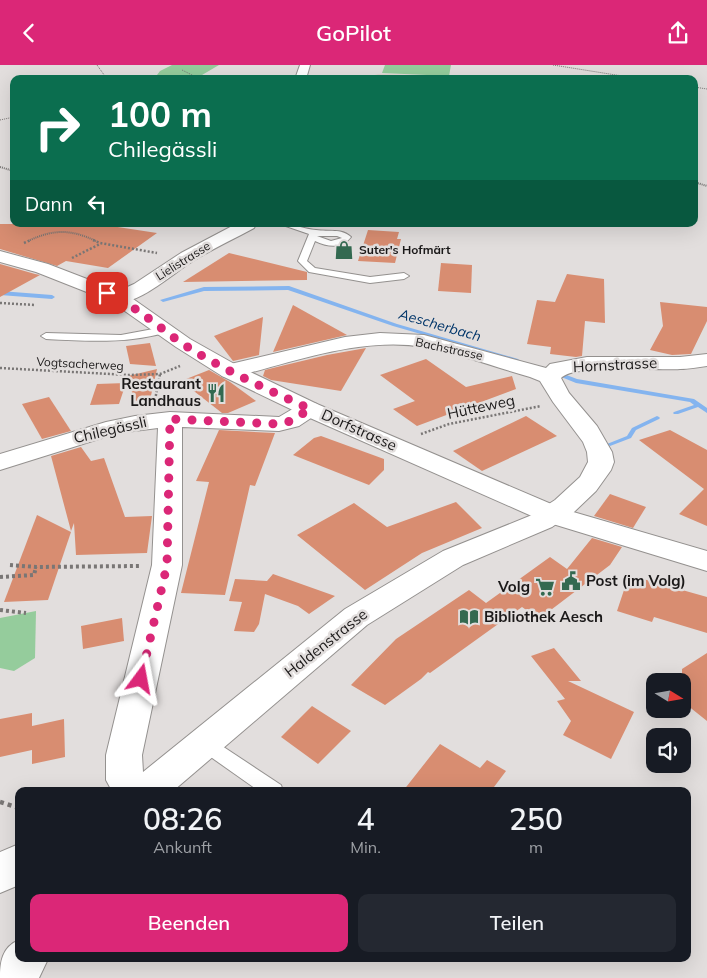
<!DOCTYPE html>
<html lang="de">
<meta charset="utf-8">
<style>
body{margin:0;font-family:Mulish,sans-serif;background:#242831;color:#f1f3f6;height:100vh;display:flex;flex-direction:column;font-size:19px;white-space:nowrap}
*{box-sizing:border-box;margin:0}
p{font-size:16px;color:#9ea1a6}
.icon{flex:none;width:28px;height:28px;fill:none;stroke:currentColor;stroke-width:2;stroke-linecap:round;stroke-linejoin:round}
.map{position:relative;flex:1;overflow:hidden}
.sheet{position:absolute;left:15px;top:722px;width:676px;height:175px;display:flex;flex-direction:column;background:#171b24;border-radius:10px;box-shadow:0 5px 20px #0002}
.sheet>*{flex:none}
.guide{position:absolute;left:10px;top:10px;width:688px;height:152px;border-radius:10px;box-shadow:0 5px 20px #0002;background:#0b6e4f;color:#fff;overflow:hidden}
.needle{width:32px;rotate:101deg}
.tools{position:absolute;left:646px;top:608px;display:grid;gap:10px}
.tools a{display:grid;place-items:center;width:45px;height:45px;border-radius:10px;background:#171b24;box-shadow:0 5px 20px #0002;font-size:25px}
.pin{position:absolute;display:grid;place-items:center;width:42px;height:42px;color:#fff;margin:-21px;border-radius:10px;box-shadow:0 2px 8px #0006}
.me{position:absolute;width:55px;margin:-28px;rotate:13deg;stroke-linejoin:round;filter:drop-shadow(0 0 4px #0008)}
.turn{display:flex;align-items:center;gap:18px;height:105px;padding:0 15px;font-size:22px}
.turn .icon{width:65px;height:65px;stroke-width:2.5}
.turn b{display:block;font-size:35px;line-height:42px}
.then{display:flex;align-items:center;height:48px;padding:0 15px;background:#0003;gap:10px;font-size:19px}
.eta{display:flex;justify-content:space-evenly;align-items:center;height:85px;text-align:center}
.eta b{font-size:30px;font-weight:600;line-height:35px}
.button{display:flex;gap:10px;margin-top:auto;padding:10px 15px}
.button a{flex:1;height:58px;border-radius:10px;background:#db2777;color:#fff;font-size:20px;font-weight:600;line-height:58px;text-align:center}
.button a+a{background:#242831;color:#f1f3f6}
header{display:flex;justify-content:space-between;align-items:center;height:65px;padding:0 15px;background:#db2777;color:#fff;font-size:22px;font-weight:600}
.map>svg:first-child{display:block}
</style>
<header><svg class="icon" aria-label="back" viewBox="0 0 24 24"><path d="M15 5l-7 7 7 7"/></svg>GoPilot<svg class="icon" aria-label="share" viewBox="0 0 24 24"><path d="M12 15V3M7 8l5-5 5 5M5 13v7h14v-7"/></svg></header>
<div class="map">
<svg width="707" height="913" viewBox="0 0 707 913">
<rect width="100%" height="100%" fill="#e2dedd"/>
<polygon fill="#dfd2ce" points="378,9 431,10 431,14 363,14"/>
<g fill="#95cc9c">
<polygon points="172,0 219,0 202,10 198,10 194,14 154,14 160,6"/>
<polygon points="385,0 451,0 449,11 382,8"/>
<polygon points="36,546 35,593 14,606 0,603 0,553"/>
</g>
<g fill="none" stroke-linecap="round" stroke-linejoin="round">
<g fill="#84b4ef" fill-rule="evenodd">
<polygon points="289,221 397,259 518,294 519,295 516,297 514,296 393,261 288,225 204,226 163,237 160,235 204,222"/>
<polygon points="0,226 52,230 55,232 52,234 0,230"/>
<polygon points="556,306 577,314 694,334 707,343 707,348 698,342 678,349 674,349 673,348 674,347 694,340 690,337 576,318 554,309 554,307"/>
<polygon points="657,351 659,352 660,353 659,354 636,365 631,373 610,381 607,379 627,371 632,363"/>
</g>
</g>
<g fill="#d88d71">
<polygon points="0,159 98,159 157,168 108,203 66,196 57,201 0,184"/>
<polygon points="368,165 399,167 397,174 401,174 395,198 358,196"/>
<polygon points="229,188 307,207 307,215 183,217"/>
<polygon points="441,198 472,200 471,228 438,226"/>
<polygon points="0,199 35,209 40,210 0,232"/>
<polygon points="567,209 604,214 605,258 585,256 582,291 576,292 550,289 551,282 527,279 537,235 555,237"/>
<polygon points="660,237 707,242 707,256 691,289 672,290 650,285 663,261"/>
<polygon points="293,240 347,270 273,287"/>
<polygon points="263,252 259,290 233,296 214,271"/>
<polygon points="150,278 156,301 130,299 126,281"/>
<polygon points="366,283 341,326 271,315 263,311 265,305 277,302 327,290"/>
<polygon points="426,294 466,322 512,311 516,324 417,361 393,344 415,336 380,310"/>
<polygon points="157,304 150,335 134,336 128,311"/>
<polygon points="209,305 230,317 256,336 228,348 222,348 181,316"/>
<polygon points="126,318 119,339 90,340 97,319"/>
<polygon points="49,332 71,366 42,374 22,339"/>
<polygon points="526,351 557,371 482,406 453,386"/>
<polygon points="219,365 275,368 255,421 250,420 225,530 181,528 209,417 196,416"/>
<polygon points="670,365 707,385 707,461 679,449 704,424 639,375"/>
<polygon points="321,371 384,394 384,405 369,420 293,390 314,373"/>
<polygon points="81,382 91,396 104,393 125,452 152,451 147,488 76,490 74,458 71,466 51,391"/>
<polygon points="610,429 646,442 633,463 594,451"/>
<polygon points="456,437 482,463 422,488 365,525 297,470 354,438 387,462"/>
<polygon points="37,450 71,467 48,535 4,537"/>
<polygon points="592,473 622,482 610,500 539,554 522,542 430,608 428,607 421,614 385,640 351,620 396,574 469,525 486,538 550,492 567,504"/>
<polygon points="273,509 335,531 309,549 298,541 265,529 259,559 254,567 234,566 242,537 229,536 235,514 267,516"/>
<polygon points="629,510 707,532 707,568 654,552 652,557 617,546"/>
<polygon points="122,553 124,576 83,584 81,561"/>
<polygon points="554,583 581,616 568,616 634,647 611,694 563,670 571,656 557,636 565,634 531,591"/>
<polygon points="707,588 707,656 682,636 682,604"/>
<polygon points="312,641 351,666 318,699 281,672"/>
<polygon points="32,648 32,661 64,654 65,692 32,699 32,685 0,692 0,654"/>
<polygon points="440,679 480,703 487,695 506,706 491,726 403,726"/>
</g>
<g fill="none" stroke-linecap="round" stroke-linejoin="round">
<g stroke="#94918f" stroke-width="2">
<g id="lane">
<path d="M280,159C293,158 303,164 316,165C329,167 341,163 351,172C342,184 328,182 315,176L307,196L315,203L370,212L404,208L409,211L404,214L370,218L309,207L298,196L309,169ZM317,171H337L342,173L331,176Z"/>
<path d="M164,262L169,265L168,267C127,279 88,276 46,274L41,271L46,268L121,270Z"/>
<polygon points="204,671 210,673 281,720 283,726 259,726 198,683 195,678 198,673"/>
</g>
</g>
<g stroke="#94918f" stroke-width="2">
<g id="street">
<polygon points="300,0 310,0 306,14 295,14"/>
<path d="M236,159H256L254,163C234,174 212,184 193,196C173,208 136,243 112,237L109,233L112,229L134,219L181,188Z"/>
<path d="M380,268L424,270L546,303L550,299L587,292H680L707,289V301C698,302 689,304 680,304C654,306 578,298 561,313L569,328L597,361L612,387L614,397L611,405L596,426L574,447L552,462L463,500L367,560L173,726H112L106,715V690L152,500L158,363L118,368L0,405V389L106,357L135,351L170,347L279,352L301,339L309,337L317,339L321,344L317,349L299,361L279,366L182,362V500L142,690L143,707L345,544L443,486L532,450L555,435L580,412L588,397L587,387L583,377L553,337L540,316L530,312C495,302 460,289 424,282C362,271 290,298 230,313L222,311L219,306L222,301L345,272Z"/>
<polygon points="19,779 19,820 0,828 0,787"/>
<path d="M19,875V894H48L39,913H0C0,897 2,882 19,875Z"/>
</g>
</g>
<g stroke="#94918f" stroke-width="2">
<polygon id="secondary" points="0,186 48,199 126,229 190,274 238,301 317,339 563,444 707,486 707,506 543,456 301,349 222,311 176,282 112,237 36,207 0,197"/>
</g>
<g stroke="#797675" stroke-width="1" stroke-dasharray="1 1" stroke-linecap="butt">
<polyline points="97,0 107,14"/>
<polyline points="553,0 641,14"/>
<polyline points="182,5 194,11 208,14"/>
<polyline points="694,22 707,24"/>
<polyline points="0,55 14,52"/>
</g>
<g stroke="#797675" stroke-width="2" stroke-dasharray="1 1" stroke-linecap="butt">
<polyline points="0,102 14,106"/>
<polyline points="694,117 707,121"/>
<path d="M28,176C54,164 70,164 96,176"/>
</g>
<g stroke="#797675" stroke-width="2.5" stroke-dasharray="2 2" stroke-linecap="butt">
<polyline points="93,175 100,178 157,188"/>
<polyline points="24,178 31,175"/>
<polyline points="72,193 100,179"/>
<polyline points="0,238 35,240"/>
<polyline points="0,303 129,310 160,309 180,301"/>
<polyline points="155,335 160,309"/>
<polyline points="421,369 449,359 541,341"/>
</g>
<g stroke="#797675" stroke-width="4" stroke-dasharray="3 3" stroke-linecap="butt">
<polyline points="10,500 36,502 139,501"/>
<polyline points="0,512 34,510 36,502"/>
<polyline points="0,545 26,548"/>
</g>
<polyline stroke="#797675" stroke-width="4.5" stroke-dasharray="4 4" stroke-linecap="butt" points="0,737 19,743"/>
<use href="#lane" fill="#fff" fill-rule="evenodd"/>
<use href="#street" fill="#fff" fill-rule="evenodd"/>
<use href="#secondary" fill="#fff" fill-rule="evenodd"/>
</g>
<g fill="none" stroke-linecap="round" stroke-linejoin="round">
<path stroke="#db2777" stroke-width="9" stroke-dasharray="0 16.2" d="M107,228C136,241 157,261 183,279C223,305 267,324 310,344L291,356L279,359L170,354L167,500L141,614"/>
</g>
<defs>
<g id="shop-bare" transform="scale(1.5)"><path d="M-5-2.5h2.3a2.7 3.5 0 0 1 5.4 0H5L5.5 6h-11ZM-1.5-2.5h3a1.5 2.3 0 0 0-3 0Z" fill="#336950" stroke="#e2dedd" stroke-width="2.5" paint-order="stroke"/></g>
<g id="restaurant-bare" transform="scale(1.5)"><path d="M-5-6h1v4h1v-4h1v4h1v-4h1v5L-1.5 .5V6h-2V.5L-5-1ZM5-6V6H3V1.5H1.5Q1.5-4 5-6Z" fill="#336950" stroke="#e2dedd" stroke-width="2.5" paint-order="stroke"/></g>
<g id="civic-bare" transform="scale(1.5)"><path d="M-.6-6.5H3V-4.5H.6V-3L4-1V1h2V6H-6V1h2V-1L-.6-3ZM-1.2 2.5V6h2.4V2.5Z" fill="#336950" stroke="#e2dedd" stroke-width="2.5" paint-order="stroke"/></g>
<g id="supermarket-bare" transform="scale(1.5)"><path d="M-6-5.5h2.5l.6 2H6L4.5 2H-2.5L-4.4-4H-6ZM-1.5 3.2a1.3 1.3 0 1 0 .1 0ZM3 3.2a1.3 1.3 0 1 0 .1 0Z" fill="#336950" stroke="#e2dedd" stroke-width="2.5" paint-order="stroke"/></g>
<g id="library-bare" transform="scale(1.5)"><path d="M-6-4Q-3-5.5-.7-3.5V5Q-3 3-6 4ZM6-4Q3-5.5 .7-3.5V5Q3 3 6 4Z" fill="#336950" stroke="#e2dedd" stroke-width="2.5" paint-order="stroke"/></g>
</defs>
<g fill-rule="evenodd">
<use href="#shop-bare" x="344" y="185"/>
<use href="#restaurant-bare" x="216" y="328"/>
<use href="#civic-bare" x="571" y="516"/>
<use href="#supermarket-bare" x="545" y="522"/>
<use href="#library-bare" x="469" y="552"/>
</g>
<g text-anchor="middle" stroke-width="5" stroke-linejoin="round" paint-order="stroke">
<g font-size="12" font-weight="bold" fill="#1b1919" stroke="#e2dedd" text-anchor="start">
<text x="359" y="189">Suter's Hofmärt</text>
</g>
<g font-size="12" fill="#1b1919" stroke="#e2dedd">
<text transform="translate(183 196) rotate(-32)" y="4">Lielistrasse</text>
<text transform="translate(449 284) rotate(12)" y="4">Bachstrasse</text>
<text transform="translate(80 299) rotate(3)" y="4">Vogtsacherweg</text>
</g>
<g font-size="14" font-style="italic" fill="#013569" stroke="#e2dedd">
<text transform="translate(440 260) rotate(16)" y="5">Aescherbach</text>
</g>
<g font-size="15" fill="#1b1919" stroke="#e2dedd">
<text transform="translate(615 300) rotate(-3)" y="5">Hornstrasse</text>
<text transform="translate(481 342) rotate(-12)" y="5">Hütteweg</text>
<text transform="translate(110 365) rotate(-13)" y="5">Chilegässli</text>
<text transform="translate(359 365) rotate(24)" y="5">Dorfstrasse</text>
<text transform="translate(326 578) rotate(-38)" y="5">Haldenstrasse</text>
</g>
<g font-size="15" font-weight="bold" fill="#1b1919" stroke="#e2dedd" text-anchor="end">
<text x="201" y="324">Restaurant<tspan x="201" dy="17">Landhaus</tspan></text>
<text x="586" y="521" text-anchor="start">Post (im Volg)</text>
<text x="530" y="527">Volg</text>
<text x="484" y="557" text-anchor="start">Bibliothek Aesch</text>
</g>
</g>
</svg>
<div class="tools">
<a><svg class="needle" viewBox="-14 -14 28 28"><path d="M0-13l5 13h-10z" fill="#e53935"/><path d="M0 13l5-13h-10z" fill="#9ea1a6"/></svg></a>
<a><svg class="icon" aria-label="sound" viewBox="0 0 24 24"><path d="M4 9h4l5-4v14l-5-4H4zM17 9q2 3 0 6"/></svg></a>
</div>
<div class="pin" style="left:107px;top:228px;background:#d93025"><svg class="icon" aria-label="arrive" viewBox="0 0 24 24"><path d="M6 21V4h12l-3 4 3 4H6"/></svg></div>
<svg class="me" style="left:141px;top:614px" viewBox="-20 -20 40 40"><path d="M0-17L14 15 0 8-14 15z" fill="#db2777" stroke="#fff" stroke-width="4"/></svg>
<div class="guide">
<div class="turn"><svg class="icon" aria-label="right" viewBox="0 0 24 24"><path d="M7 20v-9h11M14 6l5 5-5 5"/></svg><div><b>100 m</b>Chilegässli</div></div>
<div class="then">Dann<svg class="icon" aria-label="left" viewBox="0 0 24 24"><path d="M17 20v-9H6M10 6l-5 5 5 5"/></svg></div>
</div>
<section class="sheet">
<div class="eta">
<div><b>08:26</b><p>Ankunft</p></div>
<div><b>4</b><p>Min.</p></div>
<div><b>250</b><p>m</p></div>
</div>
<div class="button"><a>Beenden</a><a>Teilen</a></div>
</section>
</div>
